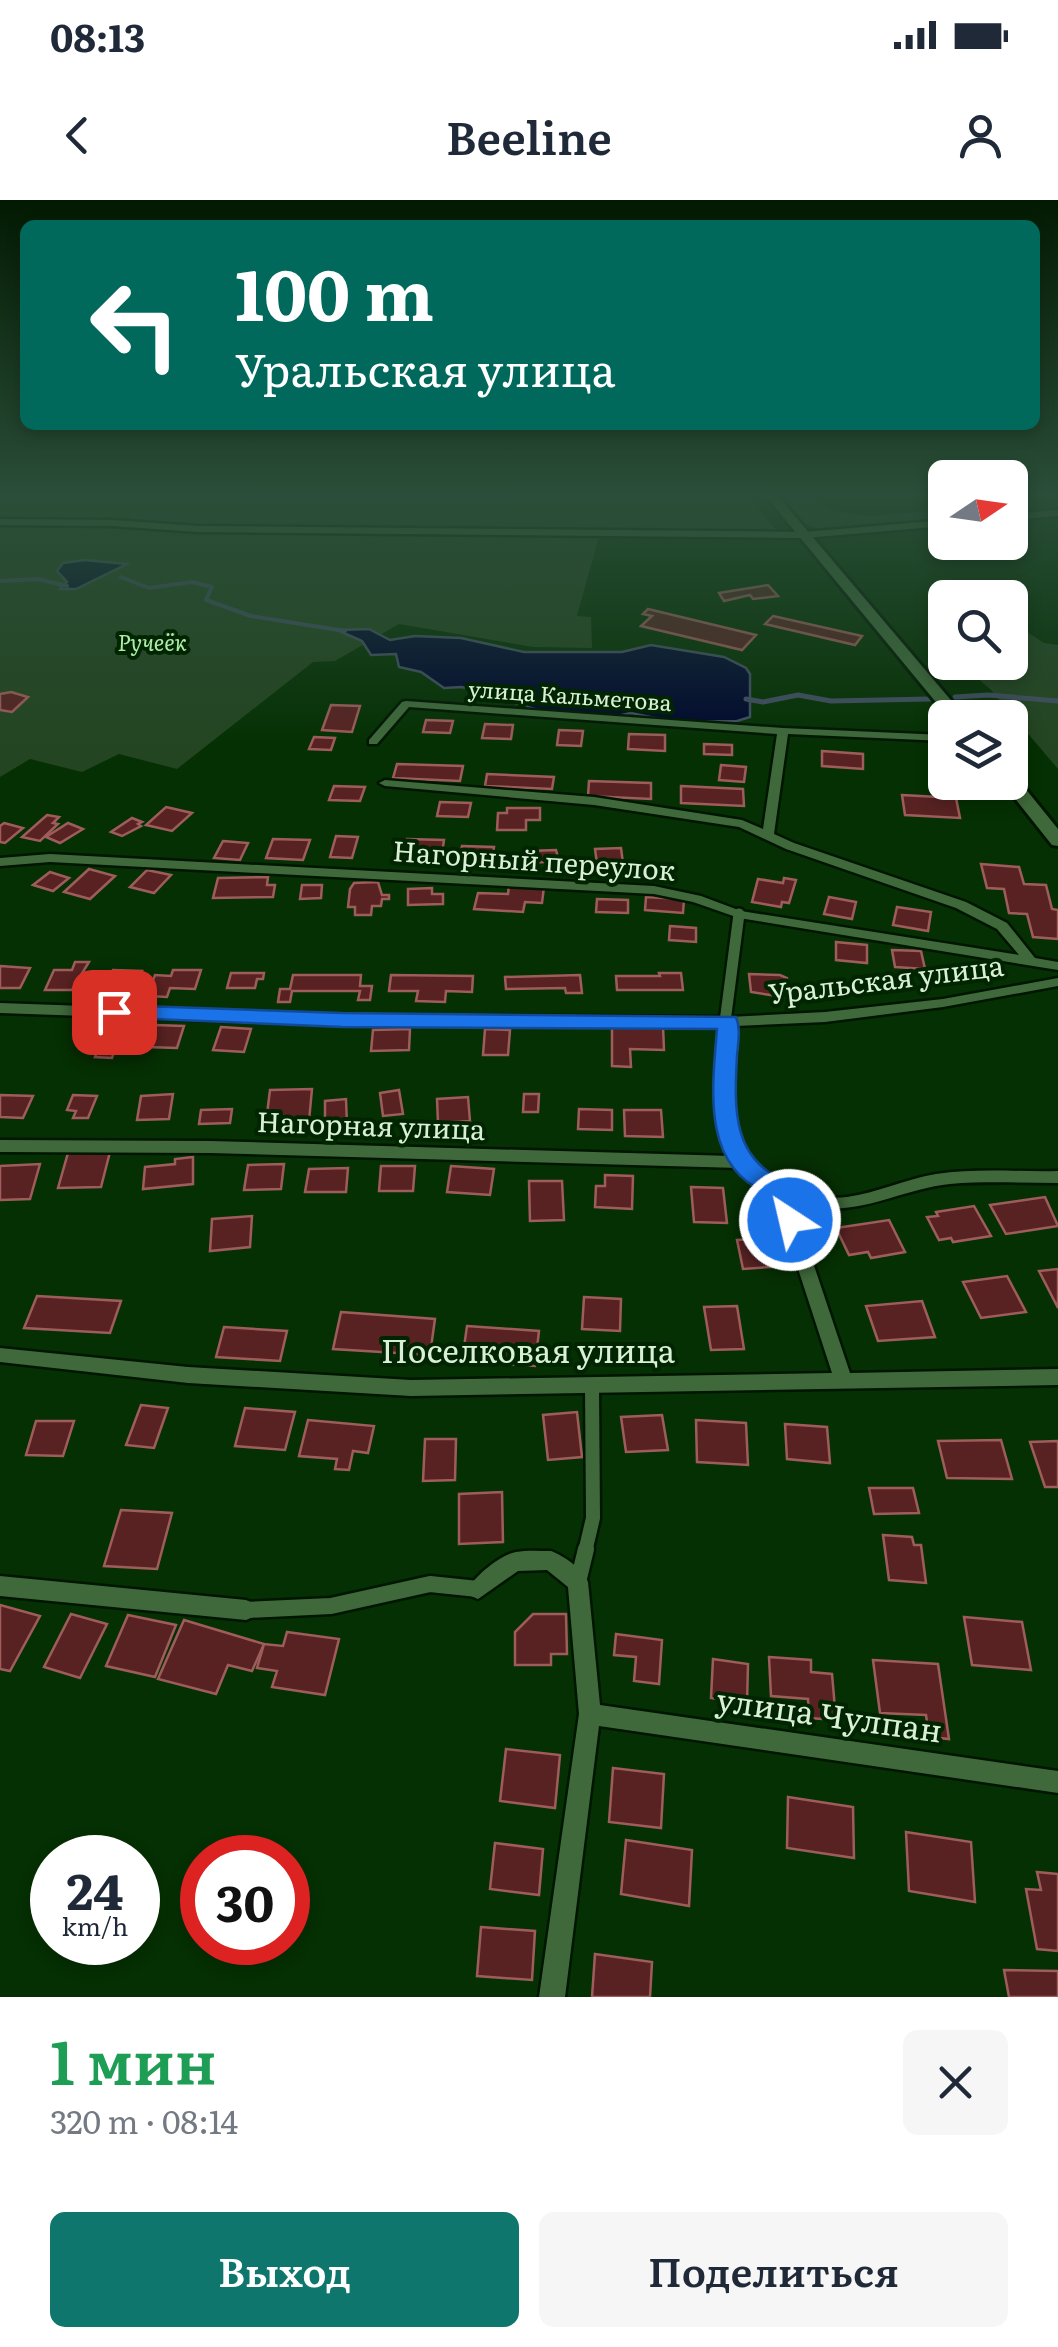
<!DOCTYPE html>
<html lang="ru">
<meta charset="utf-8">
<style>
body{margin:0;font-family:Literata,serif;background:#f6f6f7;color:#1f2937;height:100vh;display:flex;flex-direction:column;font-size:38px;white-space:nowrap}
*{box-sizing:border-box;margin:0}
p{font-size:32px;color:#747a83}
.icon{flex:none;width:55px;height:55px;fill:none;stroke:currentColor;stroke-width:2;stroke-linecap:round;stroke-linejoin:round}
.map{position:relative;height:1797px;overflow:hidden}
.drawer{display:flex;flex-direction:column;background:#fff;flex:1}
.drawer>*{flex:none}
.guide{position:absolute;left:20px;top:20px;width:1020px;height:210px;border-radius:15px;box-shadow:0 5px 15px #0003;background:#00695c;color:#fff;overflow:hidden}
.needle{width:65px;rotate:77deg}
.buttons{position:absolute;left:928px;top:260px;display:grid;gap:20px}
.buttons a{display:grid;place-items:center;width:100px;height:100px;border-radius:15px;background:#fff;box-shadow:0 5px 15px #0003;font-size:50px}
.speed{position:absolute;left:30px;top:1635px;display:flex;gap:20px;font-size:50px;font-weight:700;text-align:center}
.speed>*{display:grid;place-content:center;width:130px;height:130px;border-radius:50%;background:#fff;box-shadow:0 5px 15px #0003;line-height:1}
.speed small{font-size:25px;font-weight:400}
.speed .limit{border:15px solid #d22;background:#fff;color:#111}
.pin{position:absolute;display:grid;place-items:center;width:85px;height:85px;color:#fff;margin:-42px;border-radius:20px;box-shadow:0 5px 15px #0006}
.me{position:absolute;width:110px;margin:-55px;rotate:325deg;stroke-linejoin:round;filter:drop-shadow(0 0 8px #0008)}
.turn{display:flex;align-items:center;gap:35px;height:210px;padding:0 50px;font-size:45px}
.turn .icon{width:130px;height:130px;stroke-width:2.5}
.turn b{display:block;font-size:70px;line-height:85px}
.round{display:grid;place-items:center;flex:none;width:105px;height:105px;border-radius:15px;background:#f6f6f7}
.summary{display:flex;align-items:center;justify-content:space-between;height:170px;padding:0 50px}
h1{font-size:60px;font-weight:600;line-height:75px;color:#1e9e55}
.cta{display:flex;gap:20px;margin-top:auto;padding:20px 50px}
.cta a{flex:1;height:115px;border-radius:15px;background:#0f766e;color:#fff;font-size:40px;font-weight:600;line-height:115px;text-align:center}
.cta a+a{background:#f6f6f7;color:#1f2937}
.status{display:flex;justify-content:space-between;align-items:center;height:70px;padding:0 50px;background:#fff;direction:ltr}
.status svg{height:28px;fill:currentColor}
header{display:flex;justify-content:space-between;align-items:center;height:130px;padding:0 50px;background:#fff;font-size:45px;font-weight:600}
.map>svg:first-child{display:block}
</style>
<div class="status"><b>08:13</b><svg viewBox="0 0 49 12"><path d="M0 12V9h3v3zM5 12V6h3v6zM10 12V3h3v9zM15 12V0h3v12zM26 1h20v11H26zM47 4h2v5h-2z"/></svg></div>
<header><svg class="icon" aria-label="back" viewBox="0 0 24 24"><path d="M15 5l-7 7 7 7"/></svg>Beeline<svg class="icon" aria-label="person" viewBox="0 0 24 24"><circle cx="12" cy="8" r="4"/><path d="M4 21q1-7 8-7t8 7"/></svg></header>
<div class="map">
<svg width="1058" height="1797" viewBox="0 0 1058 1797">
<rect width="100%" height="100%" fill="#053003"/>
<g fill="#244521">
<polygon points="0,295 747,295 776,330 189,330 599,336 577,416 591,417 592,448 533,447 399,424 335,461 313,462 177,569 119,554 82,572 30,559 0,577"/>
<path d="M778,295H809C838,328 906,312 945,309V318L821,329L802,323Z"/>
<polygon points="1018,426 1044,443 1058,445 1058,569 991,490 960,463 1010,462 1010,427"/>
</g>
<g fill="#00082f" stroke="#414e61" stroke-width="2.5">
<polygon points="85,360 127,364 76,389 60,389 67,382 57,371 63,363"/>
<polygon points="369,429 390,440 415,436 461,438 524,452 622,452 651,445 724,457 746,468 750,474 750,517 737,521 675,522 631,513 617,516 541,511 462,487 444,488 421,472 399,467 396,454 371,455 362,441 337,430"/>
</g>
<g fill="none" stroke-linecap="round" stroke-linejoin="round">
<g stroke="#414e61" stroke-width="4">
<polyline points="121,377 149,388 192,382 212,387 206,400 251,416 345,431"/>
<polyline points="0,381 38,379 67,386"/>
</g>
<g stroke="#414e61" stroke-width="5">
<polyline points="955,497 988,495 1058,501"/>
<polyline points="746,499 763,502 798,495 831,501 930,499"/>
</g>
</g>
<g fill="#582222" stroke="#9e5d5b" stroke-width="2.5">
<polygon points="768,385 778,396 753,399 750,395 724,401 719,393"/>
<polygon points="648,409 756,435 742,450 641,426 652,416 643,414"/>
<polygon points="773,416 862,436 855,445 765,424"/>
<polygon points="11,492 28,497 12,512 0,510 0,494"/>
<polygon points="331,505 360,506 352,532 322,530"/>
<polygon points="426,520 453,521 450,533 423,532"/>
<polygon points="485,524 513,525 511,539 482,538"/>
<polygon points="559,530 583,531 581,546 557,545"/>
<polygon points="629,534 665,535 665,551 628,549"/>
<polygon points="314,537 335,538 331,550 309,549"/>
<polygon points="704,544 732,545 732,555 704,554"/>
<polygon points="822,551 863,554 863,569 822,566"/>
<polygon points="397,564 463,566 460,581 393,578"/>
<polygon points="721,565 746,567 744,582 719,580"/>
<polygon points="487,574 554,577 552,589 485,586"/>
<polygon points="589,581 651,583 651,599 588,596"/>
<polygon points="334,586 365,587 360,601 329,600"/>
<polygon points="681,586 743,589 744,606 681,603"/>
<polygon points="902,595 956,598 960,618 905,615"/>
<polygon points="440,602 471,603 468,617 437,616"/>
<polygon points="166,607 192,613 172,631 146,625"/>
<polygon points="507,608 540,608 540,620 526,620 526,630 497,630 498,613 507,613"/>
<polygon points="47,615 59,617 53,623 58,624 40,641 22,637"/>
<polygon points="132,618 142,622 138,624 141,626 122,636 111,632"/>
<polygon points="4,623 23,628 5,643 0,642 0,626"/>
<polygon points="68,623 83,629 60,643 46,637"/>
<polygon points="336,636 358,637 352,658 330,657"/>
<polygon points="273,639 310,640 303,660 266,658"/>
<polygon points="407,639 444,640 441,660 405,659"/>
<polygon points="223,641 248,643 240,660 214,658"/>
<polygon points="462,646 494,647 491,668 458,667"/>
<polygon points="621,648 623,663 597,664 595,649"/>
<polygon points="556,650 559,661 531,663 529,651"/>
<polygon points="981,664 1019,667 1024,684 1046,685 1052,709 1058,710 1058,739 1033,737 1027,714 1009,713 1004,689 987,688"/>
<polygon points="89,669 115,676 90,699 64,692"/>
<polygon points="147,670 171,675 154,693 130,687"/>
<polygon points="50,672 69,678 53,691 33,685"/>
<polygon points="268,677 267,685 275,685 273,697 213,698 218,678"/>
<polygon points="784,678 796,680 789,703 782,702 781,707 752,702 758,679 783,683"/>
<polygon points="378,682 382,695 389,695 389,699 382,699 381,706 372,706 371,715 355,715 355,707 348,707 350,689 354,683"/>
<polygon points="302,685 322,685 321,698 300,699"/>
<polygon points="509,685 544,687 542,703 525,702 523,712 474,709 478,693 508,694"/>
<polygon points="432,688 432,694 443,694 443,704 408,705 408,689"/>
<polygon points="646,697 684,699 683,713 645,710"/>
<polygon points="829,697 856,702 852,719 824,714"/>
<polygon points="597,699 628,700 628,713 596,712"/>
<polygon points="897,707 931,712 928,731 893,725"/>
<polygon points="670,726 696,728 696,742 669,740"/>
<polygon points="836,742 867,745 867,763 836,760"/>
<polygon points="892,750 921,751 925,769 895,767"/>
<polygon points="75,762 89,762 72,790 45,790 54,770 72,770"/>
<polygon points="0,766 30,768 20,788 0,788"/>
<polygon points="113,770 142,771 134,791 104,790"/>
<polygon points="173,770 201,770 195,789 170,788 167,797 147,796 155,775 171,776"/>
<polygon points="231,773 264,773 263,779 257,779 255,788 227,788"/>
<polygon points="659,773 681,773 683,790 617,790 616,776 660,776"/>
<polygon points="749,774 780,775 787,778 788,786 781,786 783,797 751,792"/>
<polygon points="293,775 361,775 360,786 372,786 370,800 358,800 360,791 292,791 290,802 278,802 280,789 290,789"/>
<polygon points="391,775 473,776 472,792 446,791 445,802 416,801 418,791 389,791"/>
<polygon points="580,775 582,793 566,793 565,788 506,789 505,777"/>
<polygon points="154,825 184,826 177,848 146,847"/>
<polygon points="612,825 663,826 664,850 630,849 631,867 612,866"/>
<polygon points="107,826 151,827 144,847 116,846 112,858 95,857"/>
<polygon points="221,827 251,829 244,852 213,850"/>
<polygon points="410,829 409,850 371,851 373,830"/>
<polygon points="485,829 510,830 508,855 483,855"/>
<polygon points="312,889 309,921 266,922 270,890"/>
<polygon points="399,890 403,914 383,916 380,893"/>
<polygon points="173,894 169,919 137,920 141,896"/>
<polygon points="524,894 539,894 538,912 523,912"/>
<polygon points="0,895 33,896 23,918 0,917"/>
<polygon points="73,895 97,896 88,918 73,918 76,911 67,910"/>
<polygon points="468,897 470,921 438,923 437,899"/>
<polygon points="346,899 347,925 325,927 325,901"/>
<polygon points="232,909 230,923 199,924 201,910"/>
<polygon points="579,909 612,910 612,930 578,929"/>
<polygon points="624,910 661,910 663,937 625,936"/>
<polygon points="110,952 101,987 58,988 68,953"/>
<polygon points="193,957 193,984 143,989 145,967 175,964 175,959"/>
<polygon points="40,964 30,999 0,1000 0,966"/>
<polygon points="284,964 281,989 244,990 248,965"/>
<polygon points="381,966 415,966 413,991 379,991"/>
<polygon points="451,966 494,969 490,995 447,992"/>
<polygon points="348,968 346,992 305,992 309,969"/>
<polygon points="605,975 633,976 632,1009 595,1007 596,986 605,986"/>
<polygon points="529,981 562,981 564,1020 530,1021"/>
<polygon points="691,987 723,988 727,1023 694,1022"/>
<polygon points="1045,997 1058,1026 1006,1034 990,1005"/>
<polygon points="974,1006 991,1036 953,1042 951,1038 939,1040 927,1017 938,1016 936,1012"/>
<polygon points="252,1016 250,1047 210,1051 212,1019"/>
<polygon points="889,1020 905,1052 871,1058 868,1052 849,1055 836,1028"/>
<polygon points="777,1038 784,1066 743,1069 737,1040"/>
<polygon points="1058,1069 1058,1108 1039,1071"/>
<polygon points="1007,1076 1026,1112 981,1118 963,1082"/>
<polygon points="37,1096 121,1101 110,1133 24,1128"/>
<polygon points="584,1097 621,1099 620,1131 582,1129"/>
<polygon points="922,1101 935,1137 878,1141 866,1106"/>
<polygon points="737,1106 744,1149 711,1150 704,1107"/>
<polygon points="341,1112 435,1119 430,1155 333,1149"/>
<polygon points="467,1126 539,1131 535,1166 462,1161"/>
<polygon points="224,1127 287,1131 280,1161 216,1157"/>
<polygon points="141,1205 168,1208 154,1248 126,1245"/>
<polygon points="245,1208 295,1212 285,1250 235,1246"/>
<polygon points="577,1212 582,1257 548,1260 543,1215"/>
<polygon points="662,1215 668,1250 626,1252 621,1217"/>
<polygon points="308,1220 374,1226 368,1253 353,1251 349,1270 335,1269 337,1259 299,1256"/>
<polygon points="696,1220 746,1223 748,1265 697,1262"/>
<polygon points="36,1221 74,1221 63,1256 26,1255"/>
<polygon points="785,1224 827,1227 830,1263 787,1259"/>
<polygon points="425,1239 456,1239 455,1280 423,1281"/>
<polygon points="1001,1240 1012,1279 947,1278 938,1241"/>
<polygon points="1058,1241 1058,1287 1045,1287 1030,1242"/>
<polygon points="869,1288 913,1288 919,1313 874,1314"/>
<polygon points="502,1292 503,1342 459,1344 459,1294"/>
<polygon points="121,1310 172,1313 157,1369 104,1366"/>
<polygon points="883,1335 912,1337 914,1345 921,1345 926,1383 889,1380"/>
<polygon points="0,1405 40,1416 10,1471 0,1469"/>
<polygon points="71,1414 107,1424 80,1478 44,1467"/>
<polygon points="533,1414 566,1414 567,1454 551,1454 551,1465 515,1465 515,1432"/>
<polygon points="128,1415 176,1425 155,1477 106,1466"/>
<polygon points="964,1417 1022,1422 1031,1470 972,1465"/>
<polygon points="184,1420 264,1444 252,1471 228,1465 216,1494 158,1479"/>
<polygon points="287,1432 339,1439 325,1495 272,1487 277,1471 257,1468 264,1444 283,1446"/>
<polygon points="616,1434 662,1440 659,1484 634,1481 636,1457 614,1455"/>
<polygon points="769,1457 811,1460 811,1472 832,1474 836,1520 809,1518 808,1499 771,1496"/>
<polygon points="713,1459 748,1464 747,1504 711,1498"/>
<polygon points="873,1460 938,1464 949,1539 929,1537 926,1515 880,1513"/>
<polygon points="506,1549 560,1555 555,1608 500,1601"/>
<polygon points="613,1568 664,1574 661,1628 609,1622"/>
<polygon points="788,1597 853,1607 854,1658 787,1648"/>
<polygon points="906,1632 971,1642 975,1702 909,1691"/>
<polygon points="626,1640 692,1650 689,1706 621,1694"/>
<polygon points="495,1643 543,1649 539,1695 490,1689"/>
<polygon points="1037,1672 1058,1674 1058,1751 1037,1749 1026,1689 1041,1690"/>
<polygon points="481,1727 535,1731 532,1780 477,1776"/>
<polygon points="595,1754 652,1762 650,1797 592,1797"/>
<polygon points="1004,1770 1058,1771 1058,1797 1009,1797"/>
</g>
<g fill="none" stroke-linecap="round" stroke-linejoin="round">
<g stroke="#001600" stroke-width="16">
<polyline id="pedestrian-far2" points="725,822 739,714"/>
</g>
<g stroke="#001600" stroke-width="19">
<polyline id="pedestrian-far1" points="585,1352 593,1318 592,1186"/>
</g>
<g stroke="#001600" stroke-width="21">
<g id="pedestrian">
<polyline points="578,1382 586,1349"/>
<polyline points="246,1410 331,1406 430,1384 478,1389"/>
</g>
</g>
<g stroke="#001600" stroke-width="5">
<g id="minor">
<polygon points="0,319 113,320 198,326 804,332 808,335 804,338 198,332 113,326 0,325"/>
<polygon points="406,501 783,528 945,535 945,541 788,534 774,634 794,643 966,702 1007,723 1035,758 1058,762 1058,770 739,718 693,702 654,694 50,662 0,666 0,658 50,654 654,686 701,696 741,711 1019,755 997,729 956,708 786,649 739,627 594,605 385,586 379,583 385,580 594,597 742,620 763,629 777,534 409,507 377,544 369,544 369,540 402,502"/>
<path d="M1058,778V786L943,807L825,822L735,826C730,892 718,953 788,985C807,994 826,1000 847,997C877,993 905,979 936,974C976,968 1018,972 1058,971V983C1022,983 986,981 950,984C893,990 850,1024 792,1000L850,1173L1058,1169V1185L411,1196L188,1183L0,1162V1148L188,1167L411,1180L832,1173L773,992L752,980L739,968L210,953L0,952V940L210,941L731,956C711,916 717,870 721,827L342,825L0,813V803L342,815L728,817L825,812L943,799Z"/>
<path d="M551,1351C564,1356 583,1369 588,1382L600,1505L1058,1571V1593L599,1526L565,1797H539L579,1514L568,1387L547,1370L518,1371L478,1399L471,1396L468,1389C475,1376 500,1355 516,1352C527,1350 540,1351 551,1351Z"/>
<polygon points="0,1376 246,1400 253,1403 256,1410 253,1417 246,1420 0,1396"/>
</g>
</g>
<g stroke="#001600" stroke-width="5">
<g id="tertiary">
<polygon points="1058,310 1058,316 1010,320 1010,314"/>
<polygon points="945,320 945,326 804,338 798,335 804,332"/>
</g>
</g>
<g stroke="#001600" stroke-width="6">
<g id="secondary">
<polygon points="765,295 777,295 966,518 949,518"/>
<polygon points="1010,576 1016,577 1058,629 1058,646 1052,645 1002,582 1010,582"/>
</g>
</g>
<use href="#pedestrian-far2" stroke="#3f693b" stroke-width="11"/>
<use href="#pedestrian-far1" stroke="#3f693b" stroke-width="14"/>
<use href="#pedestrian" stroke="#3f693b" stroke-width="16"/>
<use href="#minor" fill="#3f693b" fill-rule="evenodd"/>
<use href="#tertiary" fill="#3f693b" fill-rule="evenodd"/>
<use href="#secondary" fill="#3f693b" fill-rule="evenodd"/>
</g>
<linearGradient id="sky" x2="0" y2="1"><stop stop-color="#031a02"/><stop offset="0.54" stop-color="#2a4e39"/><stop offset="1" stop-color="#2a4e39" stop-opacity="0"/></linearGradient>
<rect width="1058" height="546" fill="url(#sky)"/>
<path fill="#1a73e8" stroke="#114b97" stroke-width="2.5" d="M114,805L342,813L736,817C741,829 738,843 737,856C734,909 732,962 789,982L803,1020L799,1026H781L770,994C701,969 712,889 717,829L342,827L106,817L103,812Z"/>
<g text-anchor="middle" stroke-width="8" stroke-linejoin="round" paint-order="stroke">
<g font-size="22" font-style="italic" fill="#afeca8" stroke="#002500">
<text x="152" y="451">Ручеёк</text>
</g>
<g font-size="22" fill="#d9f0d6" stroke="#002500">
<text transform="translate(570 496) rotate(4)" y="8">улица Кальметова</text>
</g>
<g font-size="28" fill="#d9f0d6" stroke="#002500">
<text transform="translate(534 661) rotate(4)" y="10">Нагорный переулок</text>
<text transform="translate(886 780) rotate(-7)" y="10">Уральская улица</text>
<text transform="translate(371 926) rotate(2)" y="10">Нагорная улица</text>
</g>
<g font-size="32" fill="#d9f0d6" stroke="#002500">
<text x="528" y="1163">Поселковая улица</text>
<text transform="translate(829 1516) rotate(8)" y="11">улица Чулпан</text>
</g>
</g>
</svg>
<div class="buttons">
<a><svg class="needle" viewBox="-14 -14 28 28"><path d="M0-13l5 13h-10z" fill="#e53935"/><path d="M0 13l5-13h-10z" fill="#747a83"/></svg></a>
<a><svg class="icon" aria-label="search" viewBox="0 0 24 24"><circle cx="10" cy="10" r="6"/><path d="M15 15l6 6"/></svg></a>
<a><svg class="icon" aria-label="layers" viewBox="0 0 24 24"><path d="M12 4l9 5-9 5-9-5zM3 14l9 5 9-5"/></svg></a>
</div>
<div class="speed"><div>24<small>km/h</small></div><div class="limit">30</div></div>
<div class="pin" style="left:114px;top:812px;background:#d93025"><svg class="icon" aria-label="arrive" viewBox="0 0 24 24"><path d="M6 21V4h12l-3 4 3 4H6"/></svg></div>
<svg class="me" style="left:790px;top:1020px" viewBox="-20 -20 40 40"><circle r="17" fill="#1a73e8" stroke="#fff" stroke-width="3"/><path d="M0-11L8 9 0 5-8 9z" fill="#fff"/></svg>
<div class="guide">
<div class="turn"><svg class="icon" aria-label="left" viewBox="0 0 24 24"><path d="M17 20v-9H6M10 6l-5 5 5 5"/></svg><div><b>100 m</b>Уральская улица</div></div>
</div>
</div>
<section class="drawer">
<div class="summary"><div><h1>1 мин</h1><p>320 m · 08:14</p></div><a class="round"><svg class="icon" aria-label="close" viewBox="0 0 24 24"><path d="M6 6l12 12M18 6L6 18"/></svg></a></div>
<div class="cta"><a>Выход</a><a>Поделиться</a></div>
</section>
